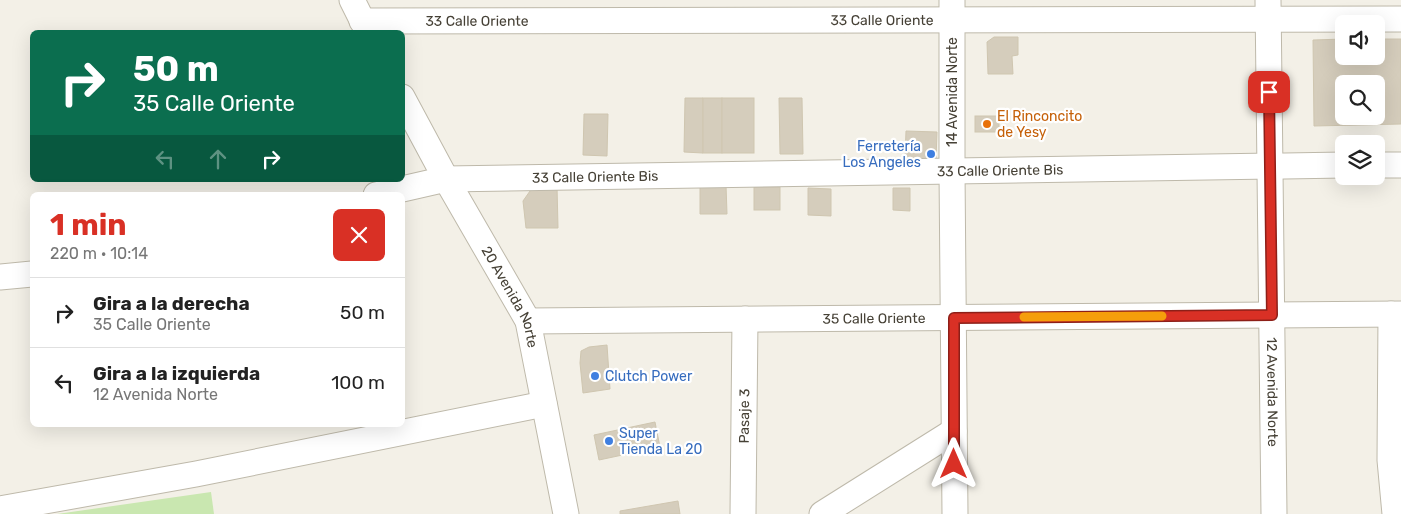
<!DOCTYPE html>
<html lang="es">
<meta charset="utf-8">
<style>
body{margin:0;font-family:Rubik,sans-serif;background:#f2f2f2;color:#222;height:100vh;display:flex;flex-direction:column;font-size:19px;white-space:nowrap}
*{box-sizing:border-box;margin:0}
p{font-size:16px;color:#767676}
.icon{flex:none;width:28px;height:28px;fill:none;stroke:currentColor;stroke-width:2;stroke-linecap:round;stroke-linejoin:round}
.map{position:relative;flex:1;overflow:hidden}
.drawer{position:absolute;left:30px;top:192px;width:375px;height:235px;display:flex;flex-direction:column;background:#fff;border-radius:8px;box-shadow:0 5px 20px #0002}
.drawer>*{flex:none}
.hud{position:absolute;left:30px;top:30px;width:375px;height:152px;border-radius:8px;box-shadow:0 5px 20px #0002;background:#0b6e4f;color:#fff;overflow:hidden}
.buttons{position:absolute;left:1335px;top:15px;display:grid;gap:10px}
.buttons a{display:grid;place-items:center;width:50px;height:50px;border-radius:8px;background:#fff;box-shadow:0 5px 20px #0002;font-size:25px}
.pin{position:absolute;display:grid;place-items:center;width:42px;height:42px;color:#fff;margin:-21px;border-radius:10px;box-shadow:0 2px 8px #0006}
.me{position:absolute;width:55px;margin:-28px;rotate:0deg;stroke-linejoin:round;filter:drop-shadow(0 0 4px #0008)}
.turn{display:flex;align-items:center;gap:18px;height:105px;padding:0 20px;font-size:22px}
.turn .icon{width:65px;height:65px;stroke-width:2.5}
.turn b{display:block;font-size:35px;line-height:42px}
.lanes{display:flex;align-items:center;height:48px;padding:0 20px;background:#0003;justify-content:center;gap:25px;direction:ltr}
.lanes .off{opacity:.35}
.round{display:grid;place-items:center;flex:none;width:52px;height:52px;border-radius:8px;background:#f2f2f2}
.head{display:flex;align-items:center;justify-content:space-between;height:85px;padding:0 20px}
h1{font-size:30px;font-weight:700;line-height:38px;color:#d93025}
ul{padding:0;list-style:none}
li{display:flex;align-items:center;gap:15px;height:70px;padding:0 20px;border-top:1px solid #e0e0e0}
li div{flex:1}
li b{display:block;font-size:19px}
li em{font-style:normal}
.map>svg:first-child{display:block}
</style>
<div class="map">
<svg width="1401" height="514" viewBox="0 0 1401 514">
<rect width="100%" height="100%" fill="#f3f0e7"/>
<polygon fill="#c9e7b0" points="211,492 214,514 57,514"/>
<g fill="#d5cdbc" stroke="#cfc6b0" fill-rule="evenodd">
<polygon points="994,37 1018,37 1018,55 1012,56 1013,74 988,74 987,42"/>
<path d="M1344,39V56H1376V39H1401V124L1314,126L1313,40ZM1344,84H1376V116H1344Z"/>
<polygon points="685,98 703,98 703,153 684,152"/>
<rect x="703" y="98" width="19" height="55"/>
<rect x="722" y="98" width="32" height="55"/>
<polygon points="779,98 802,98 803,154 780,154"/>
<polygon points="584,114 608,114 607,156 583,155"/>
<rect x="975" y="116" width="24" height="16"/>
<polygon points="906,131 937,132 936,159 905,158"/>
<polygon points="539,185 557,186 558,228 526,228 523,201 530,191"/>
<polygon points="700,185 726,185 727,214 700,214"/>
<rect x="754" y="187" width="26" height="23"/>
<polygon points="808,188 831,189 831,216 808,215"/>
<polygon points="893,188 910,188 910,211 893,210"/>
<polygon points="607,345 610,389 583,393 580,363 581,351 589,347"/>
<polygon points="655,422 660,447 599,460 594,435"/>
<polygon points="678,501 680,514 620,514 620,511"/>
</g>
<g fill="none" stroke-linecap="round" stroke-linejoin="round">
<g stroke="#beb9aa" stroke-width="27">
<g id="minor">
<polyline points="352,0 368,32"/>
<polyline points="952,0 952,171 955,514"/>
<path id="s1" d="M1268,0L1274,514"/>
<path id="s2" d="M362,21L1401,19"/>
<path id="s3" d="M402,97L446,179L528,321L566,514"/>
<polyline points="1376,165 1401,165"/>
<path id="s4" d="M376,195L446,179L1344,165"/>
<polyline points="0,277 32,274"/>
<polyline points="1391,314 1390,460 1395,514"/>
<path id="s5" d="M528,321L1401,314"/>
<polyline points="0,509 196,474 544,404"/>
<path id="s6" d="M743,514L745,319"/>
<polyline points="822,514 954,431"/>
</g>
</g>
<use href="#minor" stroke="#fff" stroke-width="25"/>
</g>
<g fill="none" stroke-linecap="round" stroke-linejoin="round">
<g stroke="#8d1f18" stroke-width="12">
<polyline id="route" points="954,464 954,318 1272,315 1269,92"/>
</g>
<use href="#route" stroke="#d93025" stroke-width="9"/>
<polyline stroke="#f59e0b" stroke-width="9" points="1024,317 1162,316"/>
</g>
<circle fill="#e8710a" stroke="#fff" stroke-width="2" cx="987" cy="124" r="5"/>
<g fill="#3f7fe0" stroke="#fff" stroke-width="2">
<circle cx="931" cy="154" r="5"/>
<circle cx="595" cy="376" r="5"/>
<circle cx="609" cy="441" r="5"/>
</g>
<g text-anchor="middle" stroke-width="4.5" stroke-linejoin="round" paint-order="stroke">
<g font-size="14" fill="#464136" stroke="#fff">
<text dy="5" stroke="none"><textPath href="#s2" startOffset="520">33 Calle Oriente</textPath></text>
<text dy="5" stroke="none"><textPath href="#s2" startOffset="115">33 Calle Oriente</textPath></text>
<text transform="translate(952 92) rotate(-90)" y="5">14 Avenida Norte</text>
<text dy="5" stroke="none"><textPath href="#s4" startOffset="626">33 Calle Oriente Bis</textPath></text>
<text dy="5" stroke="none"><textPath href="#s4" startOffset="221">33 Calle Oriente Bis</textPath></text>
<text dy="5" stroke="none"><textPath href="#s3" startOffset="228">20 Avenida Norte</textPath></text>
<text dy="5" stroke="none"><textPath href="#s5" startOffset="346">35 Calle Oriente</textPath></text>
<text dy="5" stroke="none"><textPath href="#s1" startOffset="392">12 Avenida Norte</textPath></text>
<text dy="5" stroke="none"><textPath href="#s6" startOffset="98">Pasaje 3</textPath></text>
</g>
<g font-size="14" fill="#c56008" stroke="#fff" text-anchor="start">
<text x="997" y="121">El Rinconcito<tspan x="997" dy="16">de Yesy</tspan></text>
</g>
<g font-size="14" fill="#366cbe" stroke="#fff" text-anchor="start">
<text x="921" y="151" text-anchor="end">Ferretería<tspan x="921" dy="16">Los Angeles</tspan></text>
<text x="605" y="381">Clutch Power</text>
<text x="619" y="438">Super<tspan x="619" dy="16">Tienda La 20</tspan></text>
</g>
</g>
</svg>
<div class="buttons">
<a><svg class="icon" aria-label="sound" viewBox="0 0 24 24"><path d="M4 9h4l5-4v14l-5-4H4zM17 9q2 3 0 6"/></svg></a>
<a><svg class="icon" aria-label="search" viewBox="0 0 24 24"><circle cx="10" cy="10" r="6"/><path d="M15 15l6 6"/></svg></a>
<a><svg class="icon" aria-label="layers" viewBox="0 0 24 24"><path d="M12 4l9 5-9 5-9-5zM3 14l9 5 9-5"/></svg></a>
</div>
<div class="pin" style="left:1269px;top:92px;background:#d93025"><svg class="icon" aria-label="arrive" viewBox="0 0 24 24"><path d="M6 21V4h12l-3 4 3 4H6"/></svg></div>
<svg class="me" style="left:954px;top:464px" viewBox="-20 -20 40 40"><path d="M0-17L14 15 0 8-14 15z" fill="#d93025" stroke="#fff" stroke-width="4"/></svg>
<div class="hud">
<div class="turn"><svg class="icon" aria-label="right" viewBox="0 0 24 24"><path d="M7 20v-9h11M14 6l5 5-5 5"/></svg><div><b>50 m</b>35 Calle Oriente</div></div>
<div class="lanes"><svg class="icon off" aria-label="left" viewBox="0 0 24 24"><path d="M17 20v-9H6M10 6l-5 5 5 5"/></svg><svg class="icon off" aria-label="ahead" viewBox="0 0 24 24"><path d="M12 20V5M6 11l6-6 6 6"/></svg><svg class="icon" aria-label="right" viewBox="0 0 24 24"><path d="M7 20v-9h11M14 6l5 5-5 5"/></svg></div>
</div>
<section class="drawer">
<div class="head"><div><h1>1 min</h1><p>220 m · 10:14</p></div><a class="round" style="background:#d93025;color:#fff"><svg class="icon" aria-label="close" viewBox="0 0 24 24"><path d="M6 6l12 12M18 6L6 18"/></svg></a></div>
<ul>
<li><svg class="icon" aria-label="right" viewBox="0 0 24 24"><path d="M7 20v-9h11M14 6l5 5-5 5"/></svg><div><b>Gira a la derecha</b><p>35 Calle Oriente</p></div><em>50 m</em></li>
<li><svg class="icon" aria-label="left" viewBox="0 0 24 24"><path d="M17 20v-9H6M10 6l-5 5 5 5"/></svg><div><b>Gira a la izquierda</b><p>12 Avenida Norte</p></div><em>100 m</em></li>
</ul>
</section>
</div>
